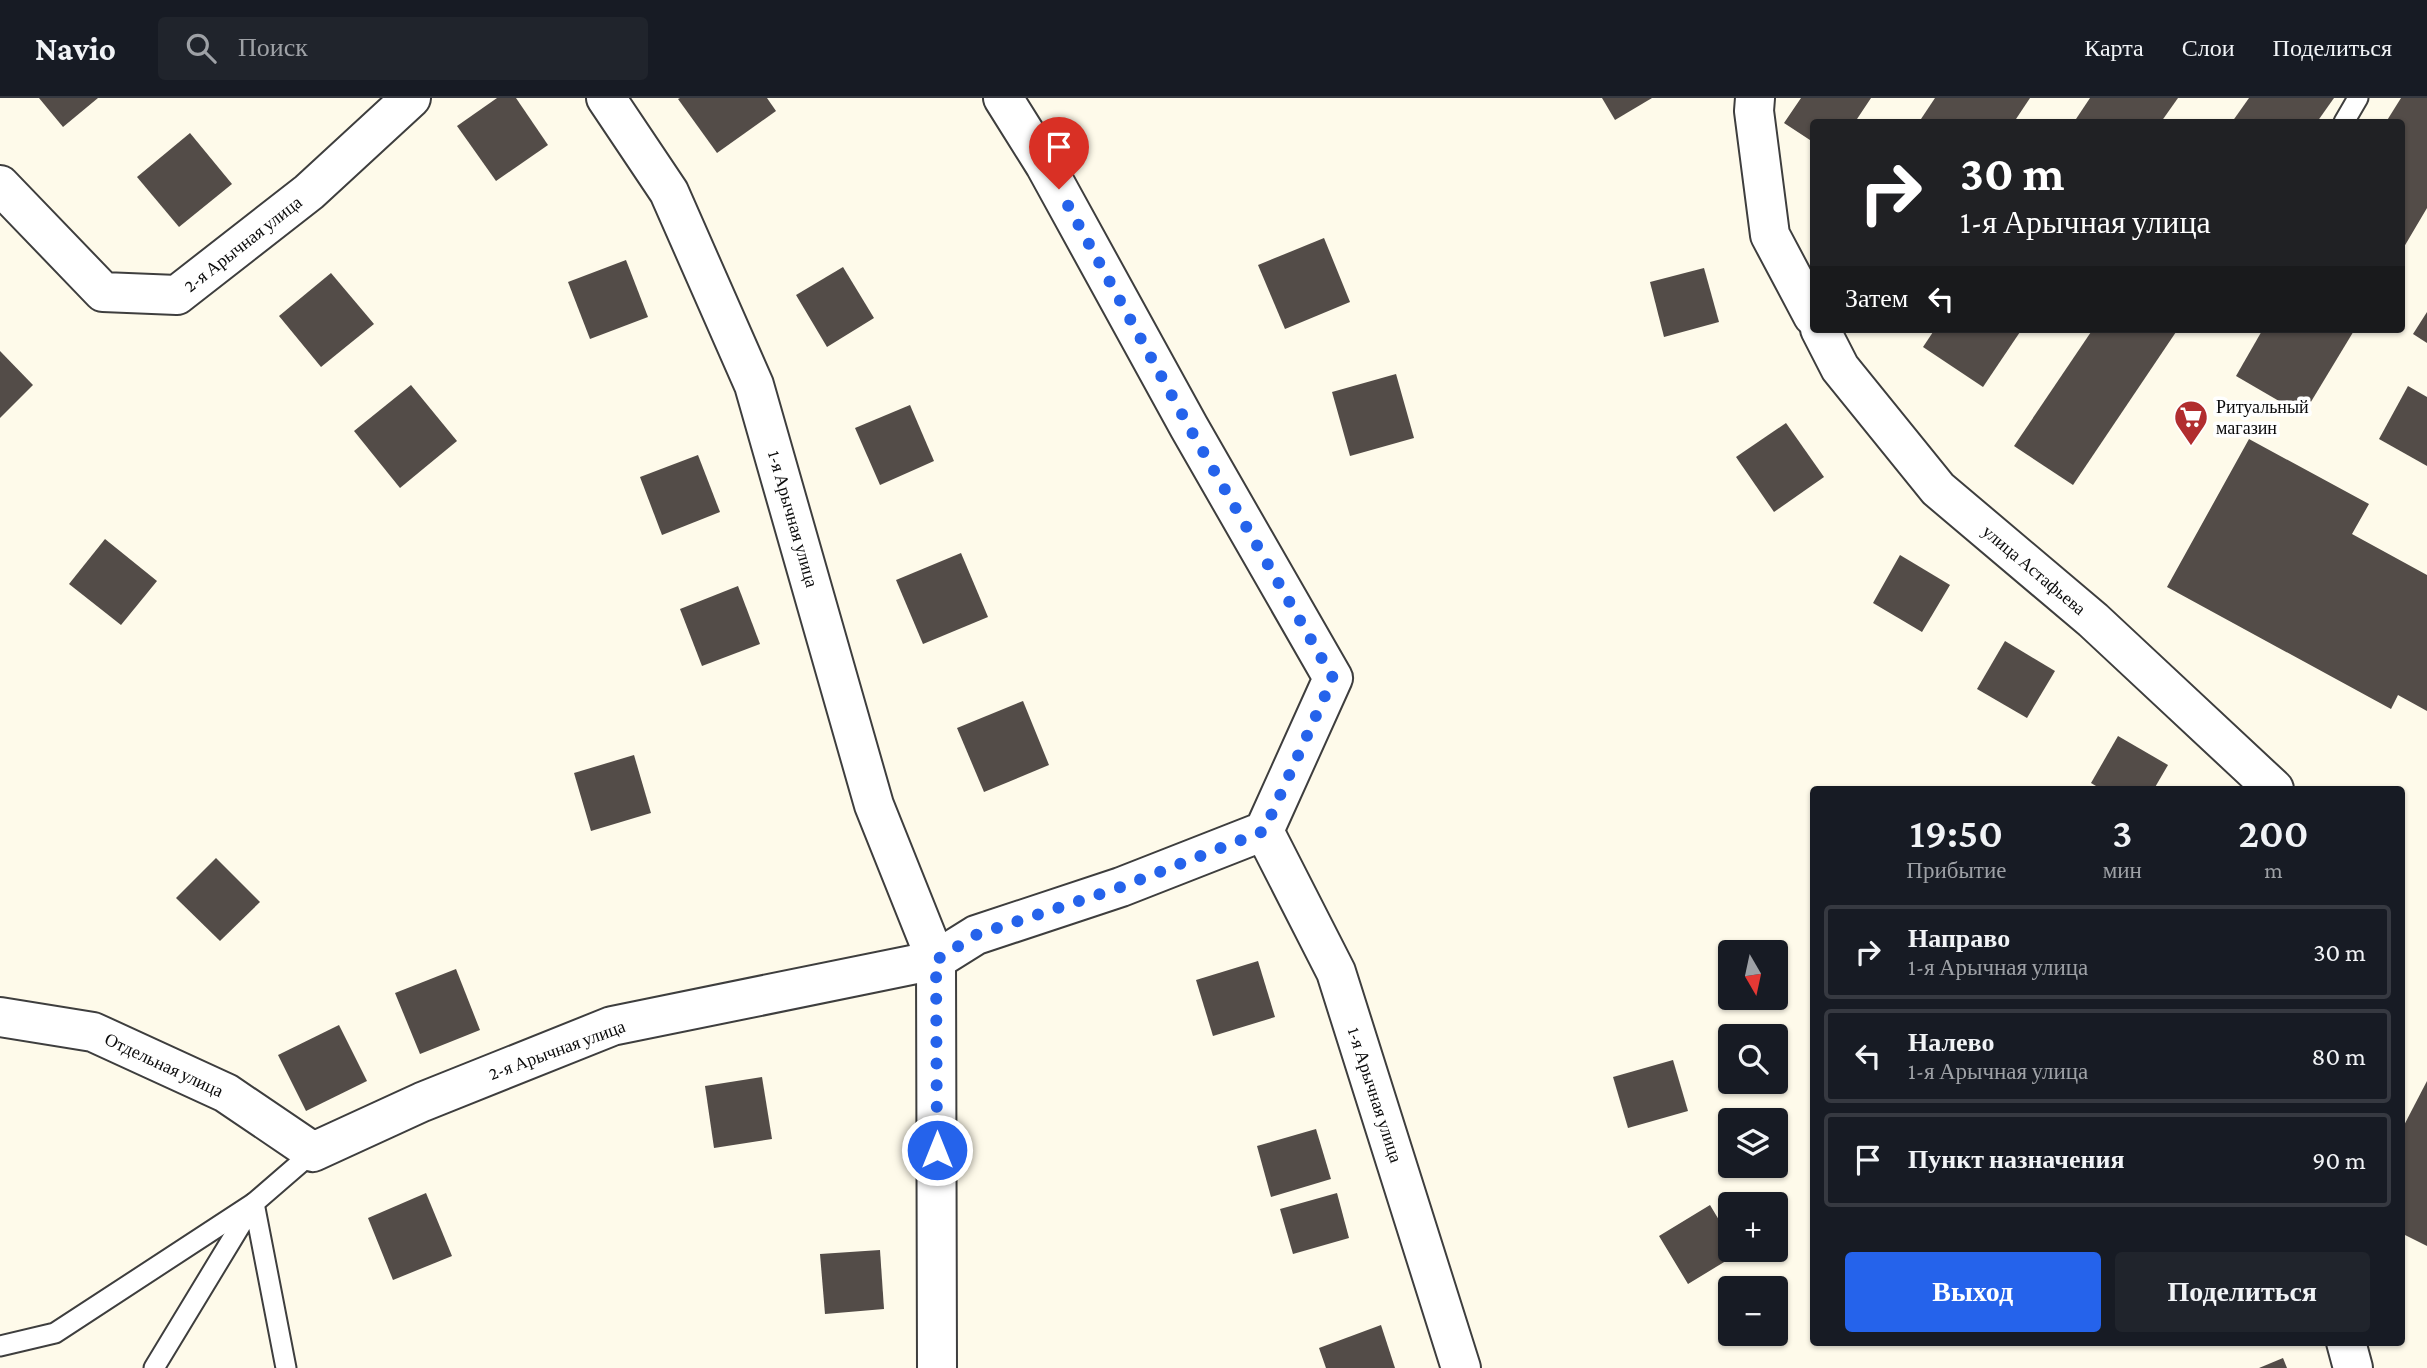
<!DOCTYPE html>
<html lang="ru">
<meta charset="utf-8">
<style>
body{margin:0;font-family:"Crimson Pro",serif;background:#20242c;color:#f1f3f6;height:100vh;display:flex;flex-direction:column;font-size:26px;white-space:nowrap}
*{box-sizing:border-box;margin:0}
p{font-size:23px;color:#9ea1a6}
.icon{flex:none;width:38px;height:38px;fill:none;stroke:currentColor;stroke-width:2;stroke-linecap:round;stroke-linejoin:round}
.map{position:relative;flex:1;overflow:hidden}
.drawer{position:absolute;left:1810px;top:688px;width:595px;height:560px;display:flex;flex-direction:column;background:#171b24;border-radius:7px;box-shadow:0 2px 5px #0004}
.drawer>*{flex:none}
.top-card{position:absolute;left:1810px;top:21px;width:595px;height:214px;border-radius:7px;box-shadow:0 2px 5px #0004;background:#202124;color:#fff;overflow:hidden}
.needle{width:46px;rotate:171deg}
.fabs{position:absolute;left:1718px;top:842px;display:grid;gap:14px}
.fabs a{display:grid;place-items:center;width:70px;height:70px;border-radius:7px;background:#171b24;box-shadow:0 2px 5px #0004;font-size:35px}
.pin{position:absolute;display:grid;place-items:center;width:60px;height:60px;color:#fff;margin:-72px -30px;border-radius:50% 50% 50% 0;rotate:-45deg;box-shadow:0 0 7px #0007}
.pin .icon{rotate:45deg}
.me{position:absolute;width:77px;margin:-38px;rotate:0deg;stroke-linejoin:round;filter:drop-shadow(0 0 5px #0008)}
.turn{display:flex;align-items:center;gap:24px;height:147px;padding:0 35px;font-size:32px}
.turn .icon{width:91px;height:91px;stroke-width:2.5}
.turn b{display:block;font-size:49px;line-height:60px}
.then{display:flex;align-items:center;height:66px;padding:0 35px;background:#0003;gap:14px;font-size:26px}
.eta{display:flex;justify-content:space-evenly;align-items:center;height:119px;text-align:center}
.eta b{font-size:42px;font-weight:600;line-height:49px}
.action{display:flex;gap:14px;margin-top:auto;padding:14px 35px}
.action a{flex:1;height:80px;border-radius:7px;background:#2563eb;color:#fff;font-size:28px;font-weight:600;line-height:80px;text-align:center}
.action a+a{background:#20242c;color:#f1f3f6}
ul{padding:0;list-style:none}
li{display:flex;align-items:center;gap:21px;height:94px;margin:0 14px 10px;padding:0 21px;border:4px solid #363941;border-radius:7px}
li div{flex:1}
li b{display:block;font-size:26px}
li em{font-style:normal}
header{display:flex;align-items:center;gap:42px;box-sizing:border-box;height:98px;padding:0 35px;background:#171b24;border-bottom:2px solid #363941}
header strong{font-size:33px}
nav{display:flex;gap:38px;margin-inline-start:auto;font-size:24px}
.search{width:490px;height:63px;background:#20242c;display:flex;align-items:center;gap:18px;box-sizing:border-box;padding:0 24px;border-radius:7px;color:#9ea1a6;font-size:26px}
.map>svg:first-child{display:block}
</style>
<header>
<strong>Navio</strong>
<div class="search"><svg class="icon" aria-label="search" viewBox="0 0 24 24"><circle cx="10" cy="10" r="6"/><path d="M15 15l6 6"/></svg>Поиск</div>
<nav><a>Карта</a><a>Слои</a><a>Поделиться</a></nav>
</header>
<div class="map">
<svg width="2427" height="1270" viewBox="0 0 2427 1270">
<rect width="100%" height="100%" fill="#fefaea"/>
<g fill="#534c48">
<polygon points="39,0 98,0 63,29"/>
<polygon points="497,0 516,0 548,47 496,83 457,28"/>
<polygon points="680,0 767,0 776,13 717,55 678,1"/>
<polygon points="1602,0 1652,0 1615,22"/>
<polygon points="1801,0 1871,0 1855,24 1813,24 1813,44 1784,25"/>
<polygon points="1935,0 2030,0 2014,24 1919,24"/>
<polygon points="2090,0 2178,0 2161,24 2074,24"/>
<polygon points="2249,0 2334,0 2317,24 2232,24"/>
<polygon points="2401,0 2427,0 2427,110 2401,154 2401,24 2386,24"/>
<polygon points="190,35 232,86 179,129 137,79"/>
<polygon points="1324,140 1350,204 1285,231 1258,167"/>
<polygon points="626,162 648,219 590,241 568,184"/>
<polygon points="843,169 874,220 827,249 796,197"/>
<polygon points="1704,170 1719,224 1664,239 1650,184"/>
<polygon points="331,175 374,226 321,269 279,218"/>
<polygon points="2427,214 2427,245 2413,236"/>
<polygon points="1935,231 2022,231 1983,289 1923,249"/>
<polygon points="2093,231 2178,231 2073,387 2014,348"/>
<polygon points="2263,231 2355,231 2303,317 2236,278"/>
<polygon points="0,253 33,287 0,320"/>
<polygon points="1396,276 1414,340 1350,358 1332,294"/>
<polygon points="411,287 457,343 400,390 354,333"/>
<polygon points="2408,288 2427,299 2427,368 2379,341"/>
<polygon points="910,307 934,363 880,387 855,330"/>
<polygon points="1786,325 1824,379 1774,414 1736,359"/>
<polygon points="2249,341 2369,406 2352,436 2427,477 2427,613 2398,597 2391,611 2167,489"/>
<polygon points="698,357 720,414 662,437 640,379"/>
<polygon points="105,441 157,483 121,527 69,486"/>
<polygon points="961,455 988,519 923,546 896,482"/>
<polygon points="1900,457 1950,487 1922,534 1873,505"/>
<polygon points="738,488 760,546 702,568 680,511"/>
<polygon points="2005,543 2055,573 2027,620 1977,591"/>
<polygon points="1023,603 1049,667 984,694 957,630"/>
<polygon points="2118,638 2168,667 2154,691 2101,691 2091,685"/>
<polygon points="634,657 651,715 591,733 574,675"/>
<polygon points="216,760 260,804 220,843 176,800"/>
<polygon points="1258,863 1275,919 1213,938 1196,882"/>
<polygon points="456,871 480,932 420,956 395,895"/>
<polygon points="339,927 367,983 306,1013 278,957"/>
<polygon points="1673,962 1688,1013 1628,1030 1613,979"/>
<polygon points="762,979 772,1041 714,1050 705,988"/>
<polygon points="2427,983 2427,1148 2401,1135 2401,1033"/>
<polygon points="1316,1031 1331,1081 1271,1099 1257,1048"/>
<polygon points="426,1095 452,1158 393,1182 368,1120"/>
<polygon points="1337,1095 1349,1140 1293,1156 1280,1111"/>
<polygon points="1710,1107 1731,1142 1731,1152 1737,1152 1739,1155 1688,1186 1659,1138"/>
<polygon points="880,1152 884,1211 825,1216 820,1156"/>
<polygon points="1381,1227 1395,1270 1326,1270 1319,1250"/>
<polygon points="2283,1260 2287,1270 2259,1270"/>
</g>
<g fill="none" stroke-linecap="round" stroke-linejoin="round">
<g stroke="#3e3e3e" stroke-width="23">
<g id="service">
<polyline points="2344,24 2358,0"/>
<polyline points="0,1248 55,1235 254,1105 313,1054"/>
<polyline points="154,1270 254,1105 286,1270"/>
</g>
</g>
<g stroke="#3e3e3e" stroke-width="42">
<g id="minor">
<polyline points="606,0 669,94 754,287 874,707 936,862 937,1270"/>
<polyline points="1755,0 1754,13 1770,137 1813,218"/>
<polyline points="0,87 103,194 177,197 309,94 411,0"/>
<polyline points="1820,231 1840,270 1938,391 2093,522 2274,691"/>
<polyline points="1264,733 1336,874 1461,1270"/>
<polyline points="0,919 93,934 226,995 313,1054 422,1004 612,928 936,862 976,837 1121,789 1264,733 1333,580 1189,329 1045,67 1003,0"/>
<polyline points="2346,1244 2353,1270"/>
</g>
</g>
<use href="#service" stroke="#fff" stroke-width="19"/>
<use href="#minor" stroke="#fff" stroke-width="38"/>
</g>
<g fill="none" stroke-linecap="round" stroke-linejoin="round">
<polyline stroke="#2563eb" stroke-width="12" stroke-dasharray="0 21.6" points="937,1052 936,862 976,837 1121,789 1264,733 1333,580 1189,329 1059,91"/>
</g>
<defs>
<g id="supermarket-pin" transform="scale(1.75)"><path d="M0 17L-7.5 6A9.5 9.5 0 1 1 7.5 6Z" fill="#b12d2f" stroke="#fff"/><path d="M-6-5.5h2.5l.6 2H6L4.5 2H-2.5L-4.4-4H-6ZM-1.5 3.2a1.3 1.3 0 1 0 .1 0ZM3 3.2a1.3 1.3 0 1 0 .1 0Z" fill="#fff"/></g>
</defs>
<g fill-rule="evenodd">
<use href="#supermarket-pin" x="2191" y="319"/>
</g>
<g text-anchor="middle" stroke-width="7" stroke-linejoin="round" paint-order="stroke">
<g font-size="18" fill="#0b0b0b" stroke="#fff">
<text transform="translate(243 146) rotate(-38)" y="6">2-я Арычная улица</text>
<text transform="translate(793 421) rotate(74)" y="6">1-я Арычная улица</text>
<text transform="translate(2034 472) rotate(40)" y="6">улица Астафьева</text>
<text transform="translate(557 952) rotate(-20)" y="6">2-я Арычная улица</text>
<text transform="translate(164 967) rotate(25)" y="6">Отдельная улица</text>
<text transform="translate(1375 997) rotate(72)" y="6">1-я Арычная улица</text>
</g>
<g font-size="18" fill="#0b0b0b" stroke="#fff" text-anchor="start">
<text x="2216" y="315">Ритуальный<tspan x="2216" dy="21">магазин</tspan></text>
</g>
</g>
</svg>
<div class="fabs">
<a><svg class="needle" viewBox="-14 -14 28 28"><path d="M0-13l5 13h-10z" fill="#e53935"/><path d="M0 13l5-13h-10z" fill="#9ea1a6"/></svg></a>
<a><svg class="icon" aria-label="search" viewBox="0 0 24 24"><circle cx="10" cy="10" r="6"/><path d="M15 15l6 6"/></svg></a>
<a><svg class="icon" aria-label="layers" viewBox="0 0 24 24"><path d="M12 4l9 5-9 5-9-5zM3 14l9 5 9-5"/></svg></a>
<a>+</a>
<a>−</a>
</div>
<div class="pin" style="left:1059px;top:91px;background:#d93025"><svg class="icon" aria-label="arrive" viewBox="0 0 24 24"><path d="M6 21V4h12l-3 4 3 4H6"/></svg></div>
<svg class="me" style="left:937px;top:1052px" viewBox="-20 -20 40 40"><circle r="17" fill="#2563eb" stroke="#fff" stroke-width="3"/><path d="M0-11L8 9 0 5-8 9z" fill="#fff"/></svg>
<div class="top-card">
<div class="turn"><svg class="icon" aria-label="right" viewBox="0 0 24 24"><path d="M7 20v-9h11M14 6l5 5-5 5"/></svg><div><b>30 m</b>1-я Арычная улица</div></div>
<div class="then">Затем<svg class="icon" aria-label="left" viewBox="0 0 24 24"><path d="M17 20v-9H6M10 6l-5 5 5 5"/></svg></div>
</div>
<section class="drawer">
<div class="eta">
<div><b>19:50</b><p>Прибытие</p></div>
<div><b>3</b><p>мин</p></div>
<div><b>200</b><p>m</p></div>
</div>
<ul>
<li><svg class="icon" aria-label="right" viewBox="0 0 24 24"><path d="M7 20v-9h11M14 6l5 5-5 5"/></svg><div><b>Направо</b><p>1-я Арычная улица</p></div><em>30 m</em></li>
<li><svg class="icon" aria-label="left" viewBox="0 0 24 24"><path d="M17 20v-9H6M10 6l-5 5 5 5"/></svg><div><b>Налево</b><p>1-я Арычная улица</p></div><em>80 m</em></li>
<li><svg class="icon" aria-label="arrive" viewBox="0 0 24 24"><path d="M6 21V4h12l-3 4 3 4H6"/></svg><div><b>Пункт назначения</b></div><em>90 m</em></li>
</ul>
<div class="action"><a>Выход</a><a>Поделиться</a></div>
</section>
</div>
